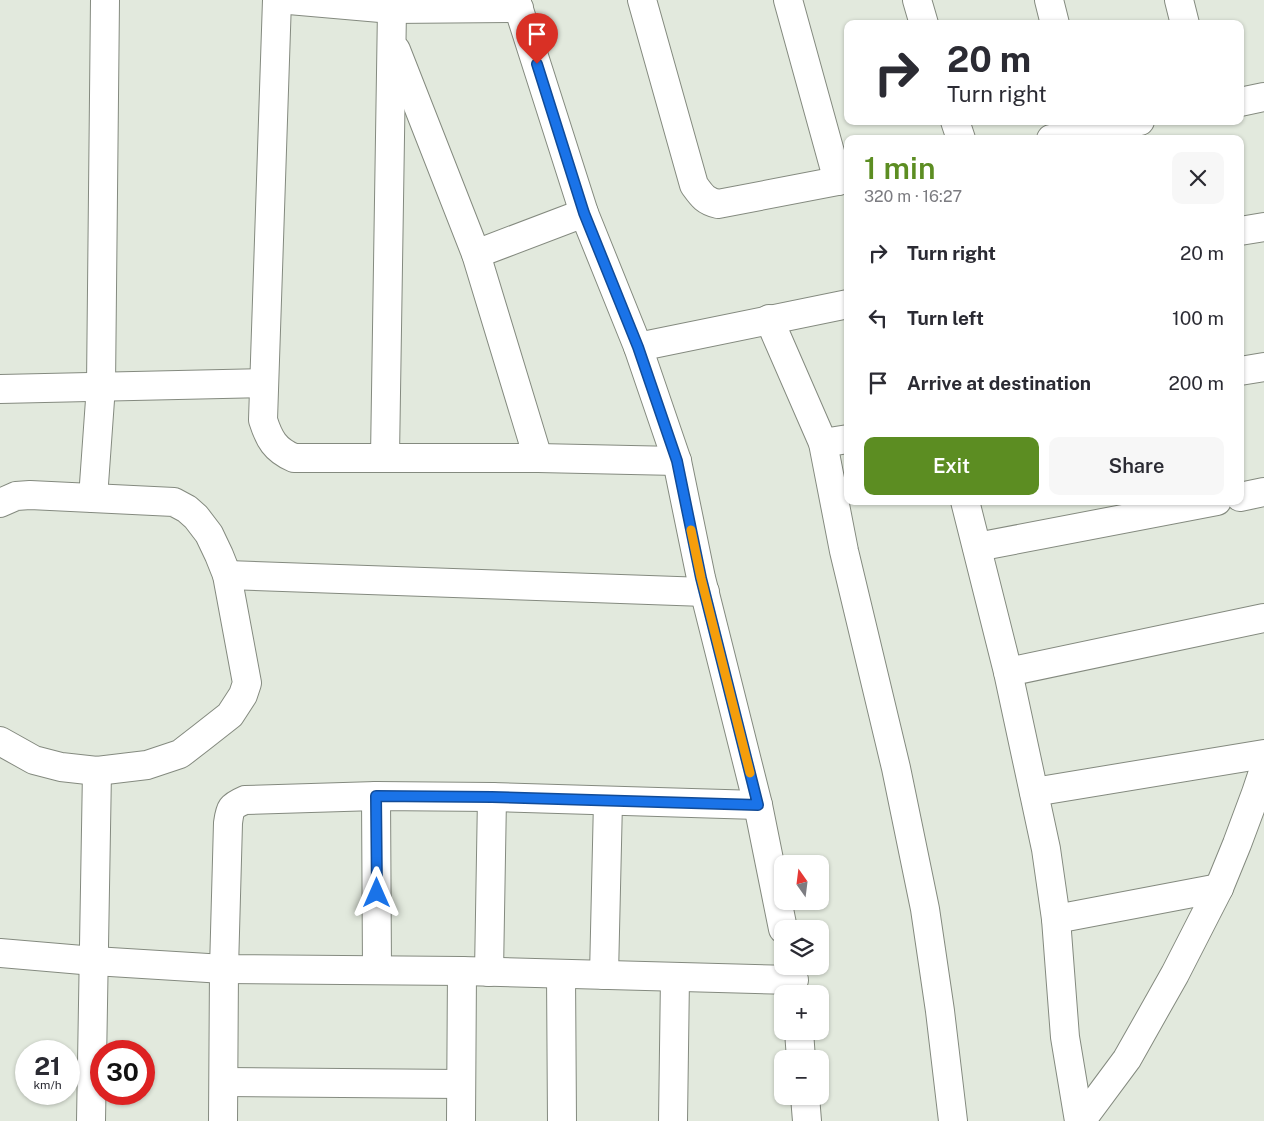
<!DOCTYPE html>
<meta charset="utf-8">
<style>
body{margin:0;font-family:"Public Sans",sans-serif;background:#f7f7f7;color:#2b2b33;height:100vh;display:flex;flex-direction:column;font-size:19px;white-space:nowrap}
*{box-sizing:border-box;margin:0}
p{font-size:16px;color:#7c7c81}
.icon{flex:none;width:28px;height:28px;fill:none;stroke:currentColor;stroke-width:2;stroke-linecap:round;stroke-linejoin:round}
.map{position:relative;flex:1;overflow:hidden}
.side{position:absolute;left:844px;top:135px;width:400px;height:370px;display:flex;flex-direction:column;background:#fff;border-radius:10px;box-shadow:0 1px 4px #0004}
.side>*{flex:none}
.banner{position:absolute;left:844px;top:20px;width:400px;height:105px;border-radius:10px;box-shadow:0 1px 4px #0004;background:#fff;color:#2b2b33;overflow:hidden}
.needle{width:32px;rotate:346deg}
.controls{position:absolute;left:774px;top:855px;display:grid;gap:10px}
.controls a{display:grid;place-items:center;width:55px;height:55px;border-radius:10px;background:#fff;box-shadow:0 1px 4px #0004;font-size:25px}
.speed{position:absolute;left:15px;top:1040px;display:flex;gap:10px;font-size:25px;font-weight:700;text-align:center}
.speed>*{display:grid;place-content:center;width:65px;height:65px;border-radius:50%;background:#fff;box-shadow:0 1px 4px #0004;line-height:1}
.speed small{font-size:12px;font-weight:400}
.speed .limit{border:8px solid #d22;background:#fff;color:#111}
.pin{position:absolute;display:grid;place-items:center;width:42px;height:42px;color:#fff;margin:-51px -21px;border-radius:50% 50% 50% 0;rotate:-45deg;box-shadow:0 0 5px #0007}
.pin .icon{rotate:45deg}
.me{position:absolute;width:55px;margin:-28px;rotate:0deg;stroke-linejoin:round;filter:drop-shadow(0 0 4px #0008)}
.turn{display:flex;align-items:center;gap:18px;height:105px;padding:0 20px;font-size:22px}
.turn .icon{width:65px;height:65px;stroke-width:2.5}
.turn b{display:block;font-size:35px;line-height:42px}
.round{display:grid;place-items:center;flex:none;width:52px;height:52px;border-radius:10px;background:#f7f7f7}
.head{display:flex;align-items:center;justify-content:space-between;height:85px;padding:0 20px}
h1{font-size:30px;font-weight:600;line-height:38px;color:#5c8d22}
.cta{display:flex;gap:10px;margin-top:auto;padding:10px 20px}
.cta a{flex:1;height:58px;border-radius:10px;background:#5c8d22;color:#fff;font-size:20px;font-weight:600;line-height:58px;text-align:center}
.cta a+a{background:#f7f7f7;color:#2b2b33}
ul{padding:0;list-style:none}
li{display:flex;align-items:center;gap:15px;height:65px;padding:0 20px}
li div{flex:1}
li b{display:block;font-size:19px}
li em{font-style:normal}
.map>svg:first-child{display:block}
</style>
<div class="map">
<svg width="1264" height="1121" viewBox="0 0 1264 1121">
<rect width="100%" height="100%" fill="#e2e9dd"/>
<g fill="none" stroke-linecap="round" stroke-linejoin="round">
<g stroke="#848a7f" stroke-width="30">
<g id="minor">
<path d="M277,0L263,420C269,439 275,450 294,458H538L677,461"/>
<polyline points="289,0 392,9 519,8"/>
<polyline points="516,0 584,213 638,347 677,461 701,578 758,805 783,929"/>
<path d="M642,0L694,185C702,196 705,201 718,204L848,179"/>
<polyline points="788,0 838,181"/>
<polyline points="917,0 924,24"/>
<polyline points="1049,0 1055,24"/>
<polyline points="1179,0 1185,24"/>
<polyline points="396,50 476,254 538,458"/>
<polyline points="1240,102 1264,97"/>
<polyline points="955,121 961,139"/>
<polyline points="1051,139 1140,121"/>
<polyline points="1240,231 1264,227"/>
<polyline points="476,254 584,213"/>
<polyline points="769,319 823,443 844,551 896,768 925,909 940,1011 953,1121"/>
<polyline points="638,347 848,304"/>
<polyline points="1240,371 1264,367"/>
<polyline points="0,389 264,383"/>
<polyline points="823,443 848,439"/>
<polyline points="385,457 392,9"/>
<polyline points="1240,497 1264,492"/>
<polyline points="93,498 101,386 105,0"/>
<polyline points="965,501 1008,672 1046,849 1056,919 1065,1037 1079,1121"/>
<polyline points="0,503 16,496 30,495 174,502 187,509 196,517 209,534 219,555 227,575 247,683 243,695 230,715 202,737 180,754 147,765 97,771 61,767 34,760 0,741"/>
<polyline points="977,547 1217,501"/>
<polyline points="227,575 705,592"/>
<polyline points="1008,672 1264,618"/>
<polyline points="1034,792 1264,754"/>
<polyline points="376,796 377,970"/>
<polyline points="1056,919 1219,888"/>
<polyline points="0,953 94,961 224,969 462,971 794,980"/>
<polyline points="489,972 492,797"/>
<polyline points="561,974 562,1121"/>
<polyline points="604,975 608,801"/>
<polyline points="799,1031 801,1059"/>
<polyline points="224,1082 461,1084"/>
<polyline points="805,1096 807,1121"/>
<polyline points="91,1121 97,771"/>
<path d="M223,1121L224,969L228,823C230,808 231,806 245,800L376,796L492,797L758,805"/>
<polyline points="461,1121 462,971"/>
<polyline points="673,1121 675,977"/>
<polyline points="1081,1121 1127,1059 1175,974 1219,888 1237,844 1256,793 1264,769"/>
</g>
</g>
<use href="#minor" stroke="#fff" stroke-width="28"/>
</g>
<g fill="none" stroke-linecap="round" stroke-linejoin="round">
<g stroke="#114b97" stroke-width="12">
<polyline id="route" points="377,893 376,796 492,797 758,805 701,578 677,461 638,347 584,213 537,64"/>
</g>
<use href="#route" stroke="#1a73e8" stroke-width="9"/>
<polyline stroke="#f59e0b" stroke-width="9" points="691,530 701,578 750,773"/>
</g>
</svg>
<div class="controls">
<a><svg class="needle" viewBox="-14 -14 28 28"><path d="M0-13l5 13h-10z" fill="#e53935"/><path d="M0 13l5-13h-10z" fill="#7c7c81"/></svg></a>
<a><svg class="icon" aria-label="layers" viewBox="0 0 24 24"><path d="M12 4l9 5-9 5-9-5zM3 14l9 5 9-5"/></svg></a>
<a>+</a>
<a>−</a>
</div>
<div class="speed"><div>21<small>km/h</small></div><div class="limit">30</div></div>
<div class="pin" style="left:537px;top:64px;background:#d93025"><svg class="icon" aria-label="arrive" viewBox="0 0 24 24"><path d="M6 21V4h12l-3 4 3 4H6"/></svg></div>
<svg class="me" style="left:377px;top:893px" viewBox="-20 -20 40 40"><path d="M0-17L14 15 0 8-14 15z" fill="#1a73e8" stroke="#fff" stroke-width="4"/></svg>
<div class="banner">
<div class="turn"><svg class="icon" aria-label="right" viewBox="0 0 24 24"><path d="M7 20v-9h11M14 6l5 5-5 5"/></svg><div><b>20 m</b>Turn right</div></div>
</div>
<section class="side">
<div class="head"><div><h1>1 min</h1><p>320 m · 16:27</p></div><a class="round"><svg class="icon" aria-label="close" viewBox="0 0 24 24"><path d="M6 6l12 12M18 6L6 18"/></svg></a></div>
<ul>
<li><svg class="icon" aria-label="right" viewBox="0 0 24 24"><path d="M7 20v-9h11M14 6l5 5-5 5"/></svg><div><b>Turn right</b></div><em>20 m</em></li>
<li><svg class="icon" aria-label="left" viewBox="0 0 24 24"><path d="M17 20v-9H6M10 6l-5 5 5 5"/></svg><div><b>Turn left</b></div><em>100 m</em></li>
<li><svg class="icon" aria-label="arrive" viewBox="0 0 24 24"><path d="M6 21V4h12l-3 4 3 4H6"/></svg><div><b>Arrive at destination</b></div><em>200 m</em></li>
</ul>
<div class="cta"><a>Exit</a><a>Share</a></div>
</section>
</div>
